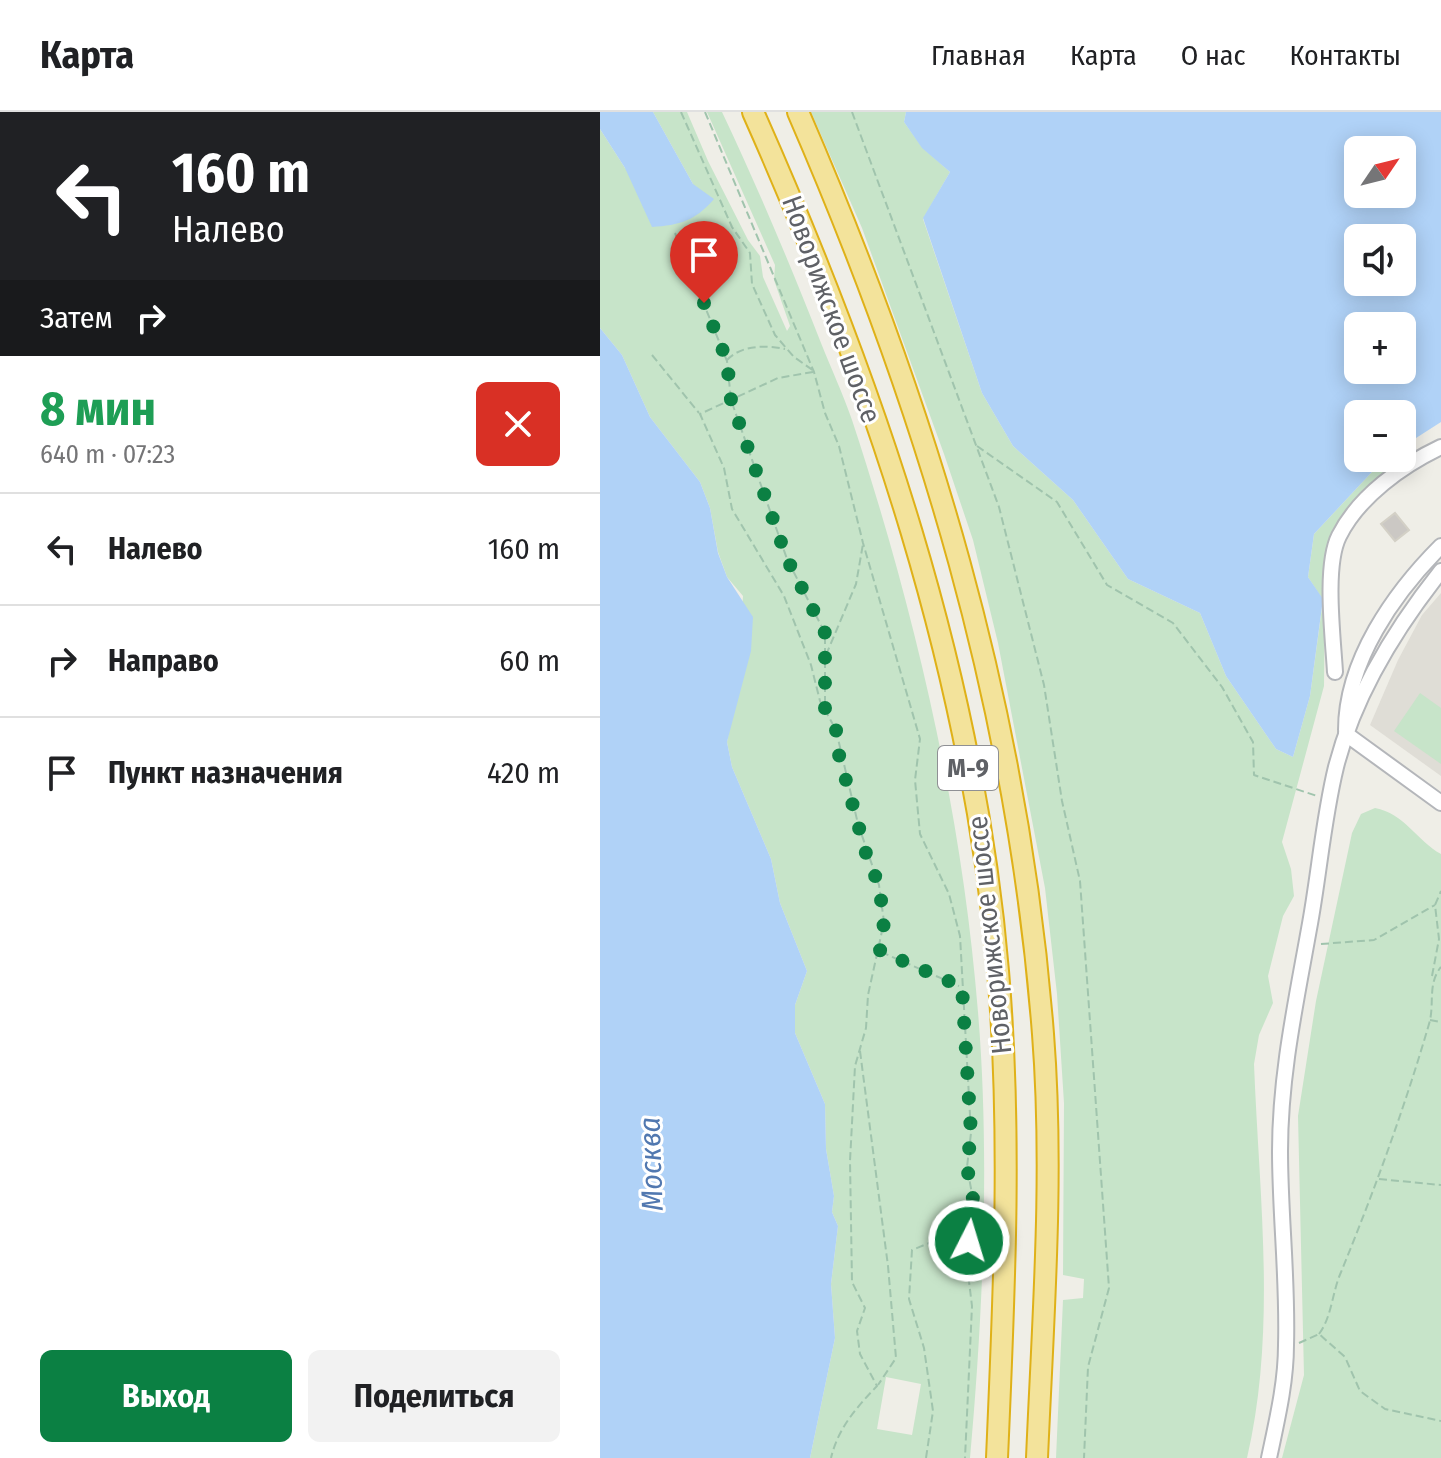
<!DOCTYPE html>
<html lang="ru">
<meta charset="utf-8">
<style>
body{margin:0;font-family:"Fira Sans Condensed",sans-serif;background:#f2f2f2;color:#202124;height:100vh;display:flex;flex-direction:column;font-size:30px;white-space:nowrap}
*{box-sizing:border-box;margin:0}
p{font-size:26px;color:#757577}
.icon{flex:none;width:44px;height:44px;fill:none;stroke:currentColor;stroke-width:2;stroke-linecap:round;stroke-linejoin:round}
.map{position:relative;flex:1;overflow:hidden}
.details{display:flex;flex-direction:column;background:#fff;width:600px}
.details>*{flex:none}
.guide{background:#202124;color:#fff;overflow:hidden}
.needle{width:52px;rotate:55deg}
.buttons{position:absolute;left:744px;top:24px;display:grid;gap:16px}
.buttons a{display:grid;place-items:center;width:72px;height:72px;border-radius:12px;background:#fff;box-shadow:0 4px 20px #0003;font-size:40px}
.pin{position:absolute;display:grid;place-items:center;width:68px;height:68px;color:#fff;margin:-82px -34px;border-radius:50% 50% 50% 0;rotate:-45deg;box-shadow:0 0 8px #0007}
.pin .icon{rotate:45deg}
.me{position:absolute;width:88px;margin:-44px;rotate:5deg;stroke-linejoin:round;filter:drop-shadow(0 0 6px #0008)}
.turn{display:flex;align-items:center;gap:28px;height:168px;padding:0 40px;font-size:36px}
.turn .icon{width:104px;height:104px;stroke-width:2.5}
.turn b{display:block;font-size:56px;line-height:68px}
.then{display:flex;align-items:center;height:76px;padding:0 40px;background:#0003;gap:16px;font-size:30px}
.round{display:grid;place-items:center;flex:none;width:84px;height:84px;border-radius:12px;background:#f2f2f2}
.summary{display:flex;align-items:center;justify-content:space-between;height:136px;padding:0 40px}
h1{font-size:48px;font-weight:700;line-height:60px;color:#1e9e55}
.button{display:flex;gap:16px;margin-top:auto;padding:16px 40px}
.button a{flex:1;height:92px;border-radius:12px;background:#0b8043;color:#fff;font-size:32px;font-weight:700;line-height:92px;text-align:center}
.button a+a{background:#f2f2f2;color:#202124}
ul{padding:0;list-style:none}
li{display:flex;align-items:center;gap:24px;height:112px;padding:0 40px;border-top:2px solid #e0e0e0}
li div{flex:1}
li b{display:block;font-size:30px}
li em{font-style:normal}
header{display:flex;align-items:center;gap:48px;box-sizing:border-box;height:112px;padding:0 40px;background:#fff;border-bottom:2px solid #e0e0e0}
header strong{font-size:38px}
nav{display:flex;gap:44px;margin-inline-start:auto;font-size:28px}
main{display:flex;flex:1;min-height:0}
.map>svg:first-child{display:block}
</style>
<header>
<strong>Карта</strong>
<nav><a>Главная</a><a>Карта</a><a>О нас</a><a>Контакты</a></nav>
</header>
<main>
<section class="details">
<div class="guide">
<div class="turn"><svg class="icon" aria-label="left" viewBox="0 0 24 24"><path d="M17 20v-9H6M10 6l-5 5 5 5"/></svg><div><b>160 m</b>Налево</div></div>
<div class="then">Затем<svg class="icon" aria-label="right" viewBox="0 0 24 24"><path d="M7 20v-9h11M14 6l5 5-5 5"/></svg></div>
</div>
<div class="summary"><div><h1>8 мин</h1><p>640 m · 07:23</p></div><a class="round" style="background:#d93025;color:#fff"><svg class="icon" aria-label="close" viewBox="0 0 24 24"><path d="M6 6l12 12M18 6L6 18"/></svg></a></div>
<ul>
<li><svg class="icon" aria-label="left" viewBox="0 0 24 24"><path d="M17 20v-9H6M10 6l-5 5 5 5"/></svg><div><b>Налево</b></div><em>160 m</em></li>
<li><svg class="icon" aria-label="right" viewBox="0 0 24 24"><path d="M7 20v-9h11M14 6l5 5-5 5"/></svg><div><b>Направо</b></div><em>60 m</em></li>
<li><svg class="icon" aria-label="arrive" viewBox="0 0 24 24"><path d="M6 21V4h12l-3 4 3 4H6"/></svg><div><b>Пункт назначения</b></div><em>420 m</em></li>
</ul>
<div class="button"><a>Выход</a><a>Поделиться</a></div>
</section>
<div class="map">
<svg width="841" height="1346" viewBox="0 0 841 1346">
<rect width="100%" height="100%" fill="#efeee7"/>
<polygon fill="#dfddd6" points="841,481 841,664 770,613 798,548 822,503"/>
<g fill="#c7e4c9" fill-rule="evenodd">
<path d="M53,0H87L108,49L148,128L160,144L163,165L187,219L190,214L174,168L175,153L107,0H122C158,76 190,152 221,231C231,256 243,282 252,308C315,499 362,700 378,900C390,1044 383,1202 370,1346H210L235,1226L231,1172L238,1114L232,1100L234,1084L226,1037L225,992L195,921V893L207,859L180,791L171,747L132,655L127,630L136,585L143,484L127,465L118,440L110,396L100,370L50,305L22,243L0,216V17L25,56L93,72ZM286,1265L321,1272L312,1323L277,1317Z"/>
<path d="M211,0H306L304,10L322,35L350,60L323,107L382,281L413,334L473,388L528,467L600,501L626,564L676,637L693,645L710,584L723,488L708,465L714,422L785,346H800L757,384L731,421L725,477L724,574L682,730L691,757L694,784L683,804L668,864L673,891L659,923L654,952C659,1083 677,1217 647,1346H456L463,1188L483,1186L484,1167L463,1163L464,991L457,882L445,776L398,531L373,428L344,342L262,116Z"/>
<polygon points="820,581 841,596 841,652 794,619"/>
<path d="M775,696C804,701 817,729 841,742V1346H682L704,1263L698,1004L716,889L752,721L761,702Z"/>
</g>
<g fill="#b0d2f7" fill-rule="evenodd">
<path d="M0,0H53L93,72L114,87C95,109 80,113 52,115L25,56L0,17Z"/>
<path d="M306,0H841V310L802,335V302H758V346H785L714,422L708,465L723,487L710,584L693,645L676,637L626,564L600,501L528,467L473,388L413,334L382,281L323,106L350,60L322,36L304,10ZM802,38V82H758V38ZM802,126V170H758V126ZM758,214H802V258H758Z"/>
<polygon points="0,216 22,243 50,305 100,370 110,396 118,441 127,465 153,505 151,539 127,630 132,655 171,747 180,791 207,859 195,893 195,921 225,992 226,1037 234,1084 232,1100 238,1114 231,1172 235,1226 210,1346 0,1346"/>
</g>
<polygon fill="#cbc8c4" stroke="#d3d0c6" stroke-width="2" points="795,401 809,418 795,429 781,412"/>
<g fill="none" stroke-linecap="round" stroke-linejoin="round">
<g stroke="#b4b6ba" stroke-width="18">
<g id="minor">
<path d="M735,560C733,525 724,454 739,424C759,384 803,353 841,335"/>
<path d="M746,618C746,549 794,481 841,434"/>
<polyline points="746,622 841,691"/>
<path d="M669,1346C677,1308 686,1271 686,1233C688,1168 680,1103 680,1039C680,963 696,890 709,817C719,764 723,708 736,655C754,584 795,517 841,459"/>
</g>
</g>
<g stroke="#dfb118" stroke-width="24">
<g id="highway">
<path d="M153,0C274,272 373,561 398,859C412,1021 404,1184 397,1346"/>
<path d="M198,0C327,297 418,598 443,922C454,1062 443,1206 437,1346"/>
</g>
</g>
<g stroke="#a0c4ad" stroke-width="2" stroke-dasharray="8 4" stroke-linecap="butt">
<polyline points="81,0 132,115 150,141 152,172 175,223 194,245 214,259"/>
<polyline points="105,0 214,260 225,301 239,334 263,431 320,627 315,668 320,722 349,782 360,824 371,1021 367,1055 373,1087 368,1161 372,1194 365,1346"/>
<polyline points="252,0 399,395 444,573 462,689 480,769 509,1176 488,1255 484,1346"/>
<polyline points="75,121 127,249 131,288 187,447 225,521 225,595"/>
<polyline points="52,243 99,301"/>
<path d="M127,248C141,233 166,233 185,237"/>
<path d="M213,260L178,266L100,302L124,356L132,397L184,484L211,553L220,589L236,618L258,712L279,773L284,810L268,883L266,916L255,954L250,1049L252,1170L265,1196L257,1219L260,1242L277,1274C257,1295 238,1316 231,1346"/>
<polyline points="377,334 457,390 507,473 573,511 622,575 653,630 654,663 717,684"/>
<polyline points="226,543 256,472 263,432"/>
<polyline points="721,832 774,828 835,793"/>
<polyline points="281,840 359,874"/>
<polyline points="832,864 839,827 835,793 841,779"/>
<polyline points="830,908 841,910"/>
<polyline points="260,939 288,1154 296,1246 278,1273"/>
<polyline points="779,1067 841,1073"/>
<path d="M719,1222C731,1206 732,1184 739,1165C773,1082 804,998 829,912C835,892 827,872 841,855"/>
<polyline points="699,1231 719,1222 745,1245 760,1279 785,1297 841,1309"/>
<polyline points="326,1346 333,1299 324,1236 309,1187 312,1138 344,1125 371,1090"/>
</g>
<use href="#minor" stroke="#fff" stroke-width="14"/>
<use href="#highway" stroke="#f3e39b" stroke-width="20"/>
</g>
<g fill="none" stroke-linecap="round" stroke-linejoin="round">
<polyline stroke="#0b8043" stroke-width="14" stroke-dasharray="0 25.2" points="104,191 127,249 131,288 187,447 225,521 225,597 236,618 239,643 267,745 279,773 284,810 280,839 362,875 371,1021 367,1055 373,1087 369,1129"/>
</g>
<g text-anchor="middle" stroke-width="6" stroke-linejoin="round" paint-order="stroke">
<rect fill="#fff" stroke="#8f9094" stroke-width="2" x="338" y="634" width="60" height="44" rx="6"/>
<g font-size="26" font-weight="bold" fill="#5f6166">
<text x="368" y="665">М-9</text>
</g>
<g font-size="28" fill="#5f6166" stroke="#fff">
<text transform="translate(232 197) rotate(70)" y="10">Новорижское шоссе</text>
<text transform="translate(389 823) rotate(-96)" y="10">Новорижское шоссе</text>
</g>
<g font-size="30" font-style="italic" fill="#5178b0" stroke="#fff">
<text transform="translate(51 1052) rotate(-92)" y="10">Москва</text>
</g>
</g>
</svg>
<div class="buttons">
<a><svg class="needle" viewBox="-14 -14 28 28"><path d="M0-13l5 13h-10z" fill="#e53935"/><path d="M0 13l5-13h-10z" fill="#757577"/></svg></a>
<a><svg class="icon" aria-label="sound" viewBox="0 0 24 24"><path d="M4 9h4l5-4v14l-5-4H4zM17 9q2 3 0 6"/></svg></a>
<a>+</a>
<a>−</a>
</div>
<div class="pin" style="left:104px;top:191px;background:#d93025"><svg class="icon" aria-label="arrive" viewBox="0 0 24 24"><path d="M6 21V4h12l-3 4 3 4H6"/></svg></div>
<svg class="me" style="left:369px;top:1129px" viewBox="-20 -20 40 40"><circle r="17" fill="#0b8043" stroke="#fff" stroke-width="3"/><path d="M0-11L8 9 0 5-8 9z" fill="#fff"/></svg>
</div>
</main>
